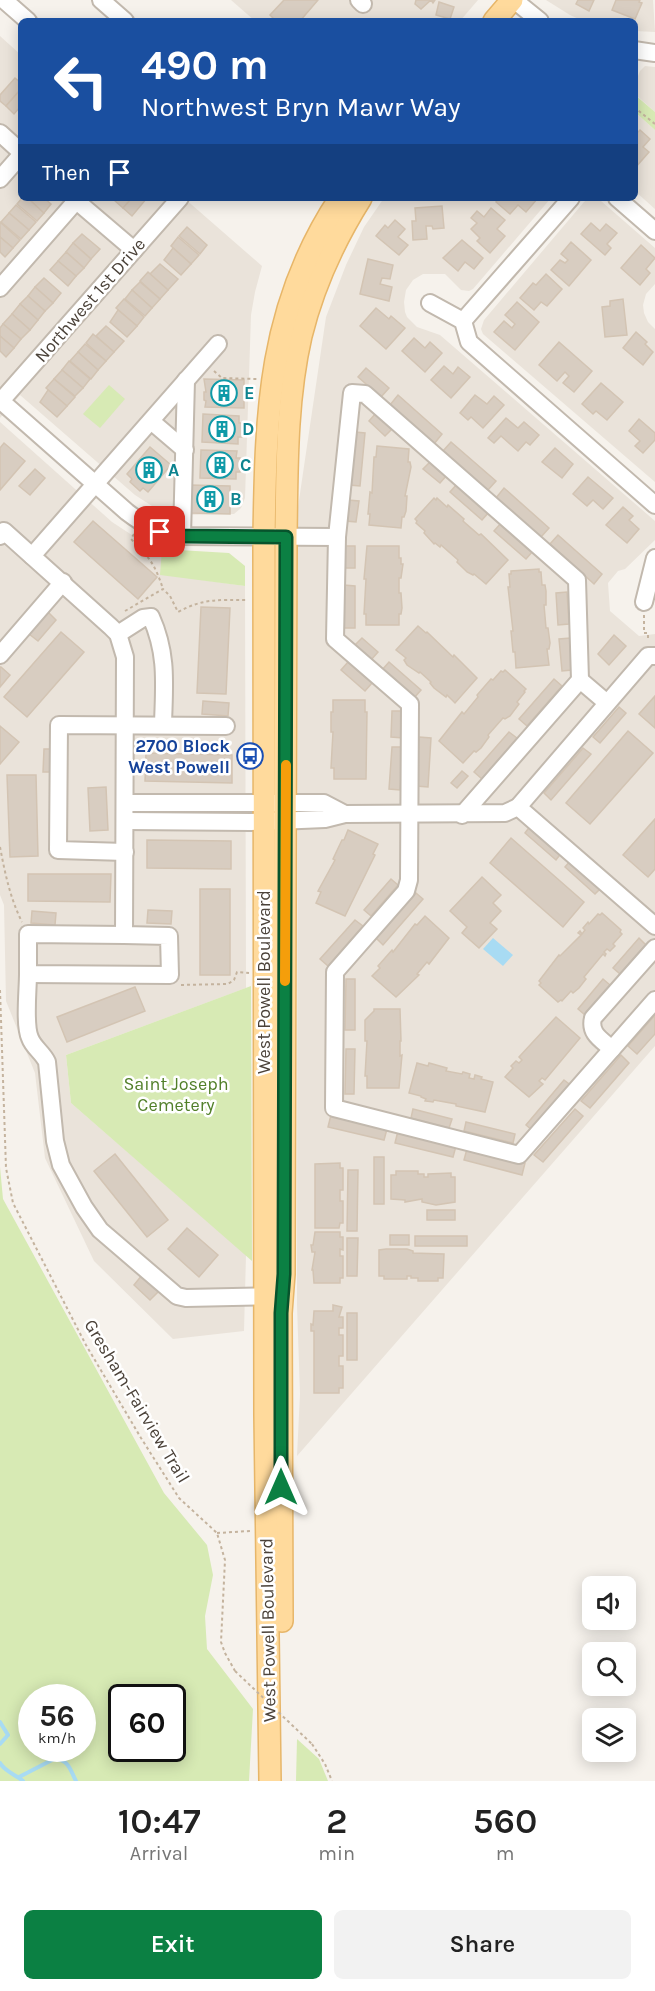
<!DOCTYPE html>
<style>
body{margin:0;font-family:Karla,sans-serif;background:#f2f2f2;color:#222;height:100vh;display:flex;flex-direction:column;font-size:22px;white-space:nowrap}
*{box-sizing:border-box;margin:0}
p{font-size:20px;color:#767676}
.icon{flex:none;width:33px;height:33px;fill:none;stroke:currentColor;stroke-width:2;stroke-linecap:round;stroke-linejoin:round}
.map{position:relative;height:1781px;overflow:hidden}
.drawer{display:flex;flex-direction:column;background:#fff;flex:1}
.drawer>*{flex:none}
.guide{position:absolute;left:18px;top:18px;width:620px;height:183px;border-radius:9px;box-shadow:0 3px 15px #0003;background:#1a4fa0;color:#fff;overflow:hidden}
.controls{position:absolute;left:582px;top:1576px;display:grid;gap:12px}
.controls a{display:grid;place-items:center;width:54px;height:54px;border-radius:9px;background:#fff;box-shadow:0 3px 15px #0003;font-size:30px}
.speed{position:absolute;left:18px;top:1684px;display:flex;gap:12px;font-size:30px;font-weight:700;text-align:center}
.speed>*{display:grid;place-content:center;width:78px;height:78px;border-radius:50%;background:#fff;box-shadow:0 3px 15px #0003;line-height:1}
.speed small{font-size:15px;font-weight:400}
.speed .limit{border:3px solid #111;border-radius:9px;background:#fff;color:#111}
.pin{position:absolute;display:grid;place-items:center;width:51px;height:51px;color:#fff;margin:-26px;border-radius:12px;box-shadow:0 3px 9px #0006}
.me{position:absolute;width:66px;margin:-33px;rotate:0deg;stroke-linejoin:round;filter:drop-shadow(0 0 4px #0008)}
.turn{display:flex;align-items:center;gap:21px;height:126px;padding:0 24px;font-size:27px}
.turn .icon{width:78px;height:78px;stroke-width:2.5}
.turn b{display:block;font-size:42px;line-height:51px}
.then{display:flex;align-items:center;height:57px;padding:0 24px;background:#0003;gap:12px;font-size:22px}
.eta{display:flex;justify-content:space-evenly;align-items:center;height:102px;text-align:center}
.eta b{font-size:36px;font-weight:600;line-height:42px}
.action{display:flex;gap:12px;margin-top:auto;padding:12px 24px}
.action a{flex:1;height:69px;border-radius:9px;background:#0b8043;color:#fff;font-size:24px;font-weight:600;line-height:69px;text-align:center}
.action a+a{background:#f2f2f2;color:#222}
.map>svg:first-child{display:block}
</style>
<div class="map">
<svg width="655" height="1781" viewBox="0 0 655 1781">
<rect width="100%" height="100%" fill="#f6f2ec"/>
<g fill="#eae3da">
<polygon points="231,0 478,0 460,21 255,21"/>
<polygon points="546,0 653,0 655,32 635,31 634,21 583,21 570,15"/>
<polygon points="0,36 21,55 21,198 184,198 262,266 255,292 251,315 245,498 241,508 234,514 181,515 152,506 135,495 20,395 0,418"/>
<polygon points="645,66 655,67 655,112 635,94 634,86 640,71"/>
<polygon points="635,112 655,130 655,209 635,191"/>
<polygon points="384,198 551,198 473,289 469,291 461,290 445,274 423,274 413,280 406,290 404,302 405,312 407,317 417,327 440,335 655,521 655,540 625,569 618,571 608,583 610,611 639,636 655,634 655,1046 297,1456 300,1394 297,1305 298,507 326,317 346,265 364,227"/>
<polygon points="589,198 595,198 601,201 655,248 655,284 646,294 643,305 644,313 648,322 655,329 655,482 483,334 481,329 484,320 584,202"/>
<polygon points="0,422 112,522 141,541 162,549 162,574 245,586 246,988 66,1055 71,1103 246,1255 244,1331 173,1339 94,1261 45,1158 35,1073 6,1001 4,905 0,895"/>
</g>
<g fill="#d7eab4" fill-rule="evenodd">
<polygon points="634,94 655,112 655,130 635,112"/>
<polygon points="109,385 125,399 100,428 83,414"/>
<polygon points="162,549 229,553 245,566 245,586 160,575"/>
<polygon points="251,986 251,990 252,1261 71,1103 66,1055"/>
<path d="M0,1167L3,1199L164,1493L207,1545L213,1575L205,1616L207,1649L253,1709L249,1781H0ZM32,1698H82V1749H32ZM122,1698H172V1749H122Z"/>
<polygon points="297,1739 319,1759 328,1781 296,1781"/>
</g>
<polygon fill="#a8dbf3" points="493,938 513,955 503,966 483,949"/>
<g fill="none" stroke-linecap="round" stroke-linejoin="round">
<g stroke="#a8dbf3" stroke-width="4">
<polyline points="0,1722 8,1735 0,1744"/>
<path d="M0,1763C4,1771 16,1775 23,1781"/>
<path d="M19,1777L54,1759C68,1759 70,1769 76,1781"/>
</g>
</g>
<g fill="#d8cdc1" stroke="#d3c4b3" stroke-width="1.5">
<polygon points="284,0 318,0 300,21 276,21 270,15"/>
<polygon points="416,0 435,0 433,3 431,0 421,9 415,4"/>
<polygon points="578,0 594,0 589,11 576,4"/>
<polygon points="616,0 640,0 639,2 642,3 635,19 612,10"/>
<polygon points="439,2 454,7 450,19 436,15"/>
<polygon points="15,78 21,83 21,89 6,106 0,101 0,95"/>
<polygon points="21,89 21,106 14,114 6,106"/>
<polygon points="640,130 650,139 643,147 649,152 635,168 634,136"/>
<polygon points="22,198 28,198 44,213 37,221 17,204"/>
<polygon points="28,198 44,198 51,204 44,213"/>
<polygon points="116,198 132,198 123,208 114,200"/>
<polygon points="132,198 147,198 132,216 123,208"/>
<polygon points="499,198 538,198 526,212 518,205 510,214 496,202"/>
<polygon points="16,205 36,222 29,230 9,213"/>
<polygon points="442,206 444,228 433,229 432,226 426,226 427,239 413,240 412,221 416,221 415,208"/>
<polygon points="491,208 505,220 497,229 505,236 490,253 477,241 480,238 471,229 477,223 471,218 477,211 484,217"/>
<polygon points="9,213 29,230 21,239 1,222"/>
<polygon points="395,220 405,229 398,237 408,245 399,255 376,236 385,225 388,228"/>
<polygon points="0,222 20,240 13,248 0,237"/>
<polygon points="591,223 600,231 606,224 617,233 607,244 611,248 605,255 581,234"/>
<polygon points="187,227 207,245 200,254 179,236"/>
<polygon points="82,234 100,249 91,259 73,243"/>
<polygon points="0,237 13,248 5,257 0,252"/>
<polygon points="178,237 199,255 191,264 171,246"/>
<polygon points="462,240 483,258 474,269 465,262 458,271 443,258"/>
<polygon points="571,242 591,260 569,286 551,270 560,260 565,263 568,260 561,254"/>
<polygon points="73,243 91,259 84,268 66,252"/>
<polygon points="641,245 655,258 646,269 650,273 640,285 621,268"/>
<polygon points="173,248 191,264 181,275 164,260"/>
<polygon points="66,252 84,268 76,276 58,261"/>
<polygon points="368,259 393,265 390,279 382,278 380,284 392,287 389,301 360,294"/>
<polygon points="58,261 76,276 68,286 50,270"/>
<polygon points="160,264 178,279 168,290 150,274"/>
<polygon points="148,272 168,290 160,299 140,281"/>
<polygon points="546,274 562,289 547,306 541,302 534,310 520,298 533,283 536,285"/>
<polygon points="44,278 61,293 53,303 35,287"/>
<polygon points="140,282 160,299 152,308 132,290"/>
<polygon points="35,287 53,303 45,311 28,296"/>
<polygon points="132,290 152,308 145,316 125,299"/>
<polygon points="28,296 45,311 38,320 20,304"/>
<polygon points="124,299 144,317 137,326 116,308"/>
<polygon points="623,299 627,335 605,337 602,307 610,306 610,301"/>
<polygon points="517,302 539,322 515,350 494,332 504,321 512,328 515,324 505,315"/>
<polygon points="20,304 38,320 30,330 12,314"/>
<polygon points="376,308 389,319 391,316 405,328 386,349 360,326"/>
<polygon points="118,310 137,326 127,337 110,322"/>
<polygon points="12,314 30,330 21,339 3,324"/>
<polygon points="3,324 21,339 14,348 0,336 0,328"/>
<polygon points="106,326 124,341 114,352 96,336"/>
<polygon points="636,332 647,342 645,344 653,352 643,365 623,348"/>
<polygon points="93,334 114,352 106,361 86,343"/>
<polygon points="0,336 14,348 6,357 0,351"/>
<polygon points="414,338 425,348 430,342 442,353 425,372 402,351"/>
<polygon points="559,342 592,371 574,392 563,383 569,376 565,372 557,381 539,365"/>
<polygon points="85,344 106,361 98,370 78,352"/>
<polygon points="78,352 98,370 91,379 70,361"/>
<polygon points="69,361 90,379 83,388 62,370"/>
<polygon points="444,366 453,374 458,367 470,377 451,398 431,380"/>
<polygon points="366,368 389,388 381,397 358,377"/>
<polygon points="62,370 83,388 75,396 54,379"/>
<polygon points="54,379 75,397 67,406 46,388"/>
<polygon points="204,379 244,380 244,408 205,407 206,401 204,400 204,392 206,392"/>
<polygon points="601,383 623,402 607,420 596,411 593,414 582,404"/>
<polygon points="48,390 67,406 57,417 40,402"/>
<polygon points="398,395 442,434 434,444 390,405"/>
<polygon points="475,395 487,404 494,396 504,405 483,428 471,417 468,420 460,413"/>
<polygon points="376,413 393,428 385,436 369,421"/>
<polygon points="203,414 239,416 239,423 243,423 242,437 238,437 238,444 202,442"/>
<polygon points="506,418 518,428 524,422 539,435 530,445 526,442 518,451 501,436 494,443 488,438"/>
<polygon points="639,419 655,433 655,440 643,453 635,446 640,441 629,431"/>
<polygon points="355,432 365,433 360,486 349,485"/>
<polygon points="451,442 496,481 488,490 443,451"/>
<polygon points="4,443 25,461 0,490 0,448"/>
<polygon points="377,446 409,449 408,462 410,462 411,467 405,496 407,496 406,511 404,517 402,517 401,528 369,525 370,514 368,514 370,492 372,493 374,457 376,457"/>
<polygon points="150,447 171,465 148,492 143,488 140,491 130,482 132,479 127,474"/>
<polygon points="555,448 573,464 562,478 542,462"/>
<polygon points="201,450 237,451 236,458 240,458 240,472 236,472 236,479 200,478"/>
<polygon points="431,461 447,475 440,483 423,469"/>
<polygon points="35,469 45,478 30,495 19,486"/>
<polygon points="588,477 613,498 603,509 593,500 587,506 573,494"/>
<polygon points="457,484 489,512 482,520 450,492"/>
<polygon points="190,485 230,486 230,514 191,513 192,506 189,507 190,498 192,498"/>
<polygon points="504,488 549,528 541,537 496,498"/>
<polygon points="434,498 436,500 437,498 447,507 448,505 464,519 463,521 479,535 481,534 508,560 486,584 474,574 473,575 467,572 457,562 458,560 441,545 440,547 435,543 434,544 424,533 425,531 416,523 417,521 415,519"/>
<polygon points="348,500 359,501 356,522 345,521"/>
<polygon points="623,507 633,516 629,520 639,529 627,543 606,525"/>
<polygon points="93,521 157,577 138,599 74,542"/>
<polygon points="501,523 533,551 526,559 494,531"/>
<polygon points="558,535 602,574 594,584 550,544"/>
<rect x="344" y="546" width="11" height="22"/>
<polygon points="367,546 399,546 399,558 401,558 401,564 403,564 401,578 399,578 399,593 401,593 402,608 401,614 399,614 399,625 366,625 366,614 364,614 366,579 364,579"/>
<polygon points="539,569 539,572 541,572 542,585 545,585 546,591 546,605 544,605 546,628 548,628 550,643 549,649 547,649 549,665 516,668 515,652 513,652 511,631 513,631 508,587 510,587 509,574 511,574 511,571"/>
<polygon points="344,585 355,586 355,628 344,628"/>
<polygon points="567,592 569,624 558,625 556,593"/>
<polygon points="201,607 230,608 226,694 197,693"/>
<polygon points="48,612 56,620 38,641 29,634"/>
<polygon points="418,626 426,633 427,632 453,657 454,655 477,678 455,703 447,695 446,697 434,688 430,683 431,682 420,672 419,673 407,665 404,660 406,658 396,650"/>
<polygon points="61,632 84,652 27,717 4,697"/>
<polygon points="614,635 626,646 609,665 598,654"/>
<polygon points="362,638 378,652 371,660 354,646"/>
<polygon points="570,638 572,670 562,671 559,639"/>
<polygon points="348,662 372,683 365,691 341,670"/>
<polygon points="389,662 421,690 414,698 382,670"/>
<polygon points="1,667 10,675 0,687 0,667"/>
<polygon points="505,670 526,689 524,691 525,692 517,702 519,704 510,716 505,719 503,718 488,735 489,737 481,748 476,752 474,751 463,763 439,741 462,712 464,714 478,697 477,695 491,679 493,680 501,671 503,672"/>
<polygon points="554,679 562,686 527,726 519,719"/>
<polygon points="655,696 655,728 639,714"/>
<polygon points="333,700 365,700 365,712 367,712 366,779 334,779 334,768 331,768 333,732 331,732 331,712 333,712"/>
<polygon points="203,701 229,703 228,716 202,714"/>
<polygon points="619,707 626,713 600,743 593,737"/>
<polygon points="392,711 404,711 403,738 391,737"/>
<polygon points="0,726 19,742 0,764"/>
<polygon points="628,731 653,753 590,824 566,803"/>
<polygon points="509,732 517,738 482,779 474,772"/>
<polygon points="419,737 431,738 428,787 416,786"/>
<polygon points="392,747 403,747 400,790 389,789"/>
<polygon points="583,748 591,754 551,800 544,793"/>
<polygon points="44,749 56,749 54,772 43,772"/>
<polygon points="146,753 232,755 232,783 145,781"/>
<polygon points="462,771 468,776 457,788 451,783"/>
<polygon points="7,775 36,775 38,856 10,857"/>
<polygon points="106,787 108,830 90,831 88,788"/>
<polygon points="655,819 655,869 648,877 623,855"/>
<polygon points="531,825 562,852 556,860 525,833"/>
<polygon points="348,830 378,844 373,854 375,855 345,916 316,903 321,892 318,891 335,860 333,859 342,840 344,840"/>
<polygon points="511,838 584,902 563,927 490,863"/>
<polygon points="147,840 231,841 231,869 147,868"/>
<polygon points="571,860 602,887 595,894 565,867"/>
<polygon points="28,874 111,874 110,902 28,901"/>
<polygon points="482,877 501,895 493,903 501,911 490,923 497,929 479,948 462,933 467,927 450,911"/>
<polygon points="391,879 398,885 371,916 364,910"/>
<rect x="200" y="889" width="30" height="86"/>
<polygon points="416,893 423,899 383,945 376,938"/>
<polygon points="148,910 172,911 171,924 147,923"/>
<polygon points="32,911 56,913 55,925 31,923"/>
<polygon points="602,913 621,930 620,932 622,934 613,944 615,946 610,951 607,949 604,952 606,954 605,956 603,954 584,977 586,979 579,988 573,993 571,991 562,1001 561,1000 558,1002 539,985 541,983 539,981 559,955 560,956 581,935 578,933 580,931 582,934 585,930 583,928 588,922 589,924 598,914 600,915"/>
<polygon points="425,916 449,938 429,964 427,962 417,974 419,975 396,997 372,976 380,968 378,966 392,950 393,952 415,924 417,925"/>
<polygon points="355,920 363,926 328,966 320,959"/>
<polygon points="639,938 646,945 620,974 613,968"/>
<polygon points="346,979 355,979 355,1030 345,1030"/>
<polygon points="603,979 610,985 585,1015 578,1009"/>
<polygon points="135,987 145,1011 67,1042 57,1017"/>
<polygon points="374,1009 400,1009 401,1041 400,1041 400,1056 402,1055 399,1088 367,1088 367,1076 365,1076 367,1041 365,1041 365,1020 374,1011"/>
<polygon points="655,1015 655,1034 637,1054 628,1046"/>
<polygon points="556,1017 580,1038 545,1080 542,1078 539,1081 543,1084 529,1097 505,1077 513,1068 511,1066 516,1061 519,1063 522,1060 519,1057"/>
<polygon points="346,1049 355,1049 354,1094 345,1094"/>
<polygon points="621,1055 629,1063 590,1108 581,1101"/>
<polygon points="417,1063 428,1066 429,1063 447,1068 446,1071 462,1074 463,1072 470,1074 469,1078 474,1079 475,1075 482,1077 481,1079 493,1082 485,1112 456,1106 456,1104 434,1100 433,1102 425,1101 426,1099 421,1097 421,1096 409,1093"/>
<polygon points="564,1080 572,1086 533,1131 526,1125"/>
<polygon points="413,1109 452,1119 449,1128 411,1118"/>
<polygon points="575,1109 583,1116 543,1162 534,1155"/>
<polygon points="331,1115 387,1129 384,1140 328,1127"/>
<polygon points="466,1122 515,1134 513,1143 464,1131"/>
<polygon points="398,1131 456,1146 453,1157 395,1143"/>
<polygon points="467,1149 525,1163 522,1175 464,1160"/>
<polygon points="115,1154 168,1220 147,1237 94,1171"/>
<rect x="374" y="1157" width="10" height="47"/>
<polygon points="340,1163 340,1168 343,1168 343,1190 340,1190 340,1201 343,1201 343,1223 340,1223 339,1228 315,1228 315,1164"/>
<polygon points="348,1170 358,1170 357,1231 347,1231"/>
<polygon points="396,1171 418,1171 418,1174 424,1174 424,1177 428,1177 428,1174 451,1173 451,1177 455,1177 455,1202 436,1205 422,1202 422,1199 405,1202 405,1200 391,1199 391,1175 396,1175"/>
<rect x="427" y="1210" width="28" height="10"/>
<polygon points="187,1228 218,1255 199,1277 168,1249"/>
<polygon points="315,1232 340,1232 340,1237 343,1237 343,1250 340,1249 340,1256 343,1256 343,1278 340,1278 340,1283 314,1283 313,1270 312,1270 315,1252 312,1252 311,1245 313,1245"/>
<rect x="390" y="1235" width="19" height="10"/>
<rect x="415" y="1236" width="52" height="10"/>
<polygon points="347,1238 358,1238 357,1276 347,1276"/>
<polygon points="386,1249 407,1249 413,1251 413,1253 444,1254 443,1278 438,1278 438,1281 418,1281 418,1278 411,1278 411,1276 407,1276 407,1279 384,1279 384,1276 379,1276 379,1250"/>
<polygon points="142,1275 159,1291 150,1300 134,1285"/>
<polygon points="333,1305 342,1307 339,1317 343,1317 343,1328 339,1328 339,1335 343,1335 343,1356 339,1356 339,1366 343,1366 343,1388 339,1388 339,1393 314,1393 314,1331 311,1331 311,1324 313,1325 314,1311 333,1311"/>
<rect x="347" y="1313" width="10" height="47"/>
</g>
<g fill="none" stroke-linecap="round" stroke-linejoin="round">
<g stroke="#c2b9ae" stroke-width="20">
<g id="minor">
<polyline points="4,0 28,21"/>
<polyline points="101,0 125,21"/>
<polyline points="359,0 363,4"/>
<polyline points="514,0 540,21"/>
<polyline points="634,50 655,53"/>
<polyline points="0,133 21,152"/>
<polyline points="0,179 21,155"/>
<polyline points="73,198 134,250"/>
<polyline points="617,198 655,231"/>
<polyline points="0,288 76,201"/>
<polyline points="430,303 463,321 469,342 655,505"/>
<polyline points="463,321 571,198"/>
<path d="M1,401L127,512C144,525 160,534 182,536L337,537"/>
<polyline points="0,402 180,198"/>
<polyline points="151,421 185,450"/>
<polyline points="0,536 4,531 111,627 118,634 125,657 124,935 28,934 28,974 170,975 169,936 124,935"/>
<polyline points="182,536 186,380"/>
<polyline points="32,556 218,344"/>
<polyline points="644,602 655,558"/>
<path d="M118,634L143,618L151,617C168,655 164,685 163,725"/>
<polyline points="0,655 63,582"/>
<polyline points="580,680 607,703"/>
<polyline points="126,803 324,803 345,814"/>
<polyline points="518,807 648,656 655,656"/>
<polyline points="462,815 580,680 577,580 365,394 352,393 337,537 335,639 410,704 409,880 406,891 335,972 334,1108 519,1155 655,1000"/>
<polyline points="126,821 251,822 325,819 345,814 505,813 518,807 655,926"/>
<polyline points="125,852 58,850 59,725 226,726"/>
<path d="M28,974C28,990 24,1025 30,1038C33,1047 43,1053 47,1062L55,1141L61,1165L84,1207L100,1230L177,1296L186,1298L277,1296"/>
<path d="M612,1049C602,1040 589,1034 593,1018L655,948"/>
</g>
</g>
<g stroke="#e7b669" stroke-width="24">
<g id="major">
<polyline points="494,21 512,0"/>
<path d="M282,1621L281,1313L284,1274L286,537C287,471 286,401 301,336C313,287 334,241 361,198"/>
<path d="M270,1781L265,1415L264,537C266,412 268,306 340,198"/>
</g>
</g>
<g stroke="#c4b39e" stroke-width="2" stroke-dasharray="3 3" stroke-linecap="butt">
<polyline points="634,107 655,124"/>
<polyline points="214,371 222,378 257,379"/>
<path d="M134,534L131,539C149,557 155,564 163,589"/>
<path d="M125,611L163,589L170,596L178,612C204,598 219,600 248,600"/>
<polyline points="644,615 644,633 648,633 648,641"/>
<path d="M0,847C5,873 10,898 22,922"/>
<polyline points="181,985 228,984 234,980 237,972 249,973"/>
<polyline points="0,990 6,1168 13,1203 86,1345 141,1438 179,1498 217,1533 225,1560 221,1642 225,1653 235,1671"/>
<polyline points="217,1533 250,1531"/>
<polyline points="312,1744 325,1764 332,1781"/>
</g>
<use href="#minor" stroke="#fff" stroke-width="16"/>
<use href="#major" stroke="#ffda9c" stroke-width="21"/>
<polyline stroke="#c4b39e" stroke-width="2" stroke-dasharray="3 3" stroke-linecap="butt" points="235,1671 312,1744"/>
</g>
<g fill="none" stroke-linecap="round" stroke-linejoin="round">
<g stroke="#07532c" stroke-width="15">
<polyline id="route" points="160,532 182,536 286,537 284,1274 281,1313 281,1487"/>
</g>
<use href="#route" stroke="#0b8043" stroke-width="10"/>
<polyline stroke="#f59e0b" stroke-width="10" points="285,981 286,765"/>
</g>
<defs>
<g id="building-ring" transform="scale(1.35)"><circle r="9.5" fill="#fff" stroke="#0f9aa8" stroke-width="1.5"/><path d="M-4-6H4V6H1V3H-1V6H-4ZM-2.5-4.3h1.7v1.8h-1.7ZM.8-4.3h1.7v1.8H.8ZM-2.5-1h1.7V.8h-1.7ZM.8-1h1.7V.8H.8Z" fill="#0f9aa8"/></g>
<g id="bus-ring" transform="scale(1.35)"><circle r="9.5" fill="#fff" stroke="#1a4fb4" stroke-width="1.5"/><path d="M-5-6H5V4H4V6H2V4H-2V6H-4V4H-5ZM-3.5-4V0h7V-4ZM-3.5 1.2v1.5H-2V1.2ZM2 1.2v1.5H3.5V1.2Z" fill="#1a4fb4"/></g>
</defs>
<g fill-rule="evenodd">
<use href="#building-ring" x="224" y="393"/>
<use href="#building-ring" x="222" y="429"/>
<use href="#building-ring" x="220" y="465"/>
<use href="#building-ring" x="149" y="470"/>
<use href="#building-ring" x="210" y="499"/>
<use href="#bus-ring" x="250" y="756"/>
</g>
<g text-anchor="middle" stroke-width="5" stroke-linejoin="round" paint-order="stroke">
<g font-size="18" fill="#4b4239" stroke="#fff">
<text transform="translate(90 300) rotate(-49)" y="6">Northwest 1st Drive</text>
<text transform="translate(264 982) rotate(-90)" y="6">West Powell Boulevard</text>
<text transform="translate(137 1401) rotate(59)" y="6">Gresham-Fairview Trail</text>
<text transform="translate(268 1630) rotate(-91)" y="6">West Powell Boulevard</text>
</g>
<g font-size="18" font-weight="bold" fill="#0d838f" stroke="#fff" text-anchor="start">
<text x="244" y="399">E</text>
<text x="242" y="435">D</text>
<text x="240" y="471">C</text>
<text x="168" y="476">A</text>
<text x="230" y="505">B</text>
</g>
<g font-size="18" font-weight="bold" fill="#164399" stroke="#fff" text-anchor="end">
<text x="230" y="752">2700 Block<tspan x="230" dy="21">West Powell</tspan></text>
</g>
<g font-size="18" fill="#517f29" stroke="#fff">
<text x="176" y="1090">Saint Joseph<tspan x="176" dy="21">Cemetery</tspan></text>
</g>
</g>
</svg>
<div class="controls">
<a><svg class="icon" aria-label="sound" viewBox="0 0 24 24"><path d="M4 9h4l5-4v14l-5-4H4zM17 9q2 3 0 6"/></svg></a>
<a><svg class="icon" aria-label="search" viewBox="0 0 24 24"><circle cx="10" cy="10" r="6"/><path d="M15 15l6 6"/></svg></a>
<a><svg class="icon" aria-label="layers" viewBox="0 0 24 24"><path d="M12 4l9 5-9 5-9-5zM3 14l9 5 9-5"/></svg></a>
</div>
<div class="speed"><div>56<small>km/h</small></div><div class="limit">60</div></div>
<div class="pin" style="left:160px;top:532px;background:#d93025"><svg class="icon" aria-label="arrive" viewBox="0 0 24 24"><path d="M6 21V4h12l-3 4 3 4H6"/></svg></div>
<svg class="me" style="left:281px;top:1487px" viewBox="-20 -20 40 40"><path d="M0-17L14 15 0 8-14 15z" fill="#0b8043" stroke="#fff" stroke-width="4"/></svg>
<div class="guide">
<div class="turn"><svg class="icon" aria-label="left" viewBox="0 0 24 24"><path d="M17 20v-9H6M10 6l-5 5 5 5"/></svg><div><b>490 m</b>Northwest Bryn Mawr Way</div></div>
<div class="then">Then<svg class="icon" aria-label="arrive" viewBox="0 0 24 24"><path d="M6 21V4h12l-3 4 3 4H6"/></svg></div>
</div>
</div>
<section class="drawer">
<div class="eta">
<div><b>10:47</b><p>Arrival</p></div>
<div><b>2</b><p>min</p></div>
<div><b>560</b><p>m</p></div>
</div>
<div class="action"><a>Exit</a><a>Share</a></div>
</section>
